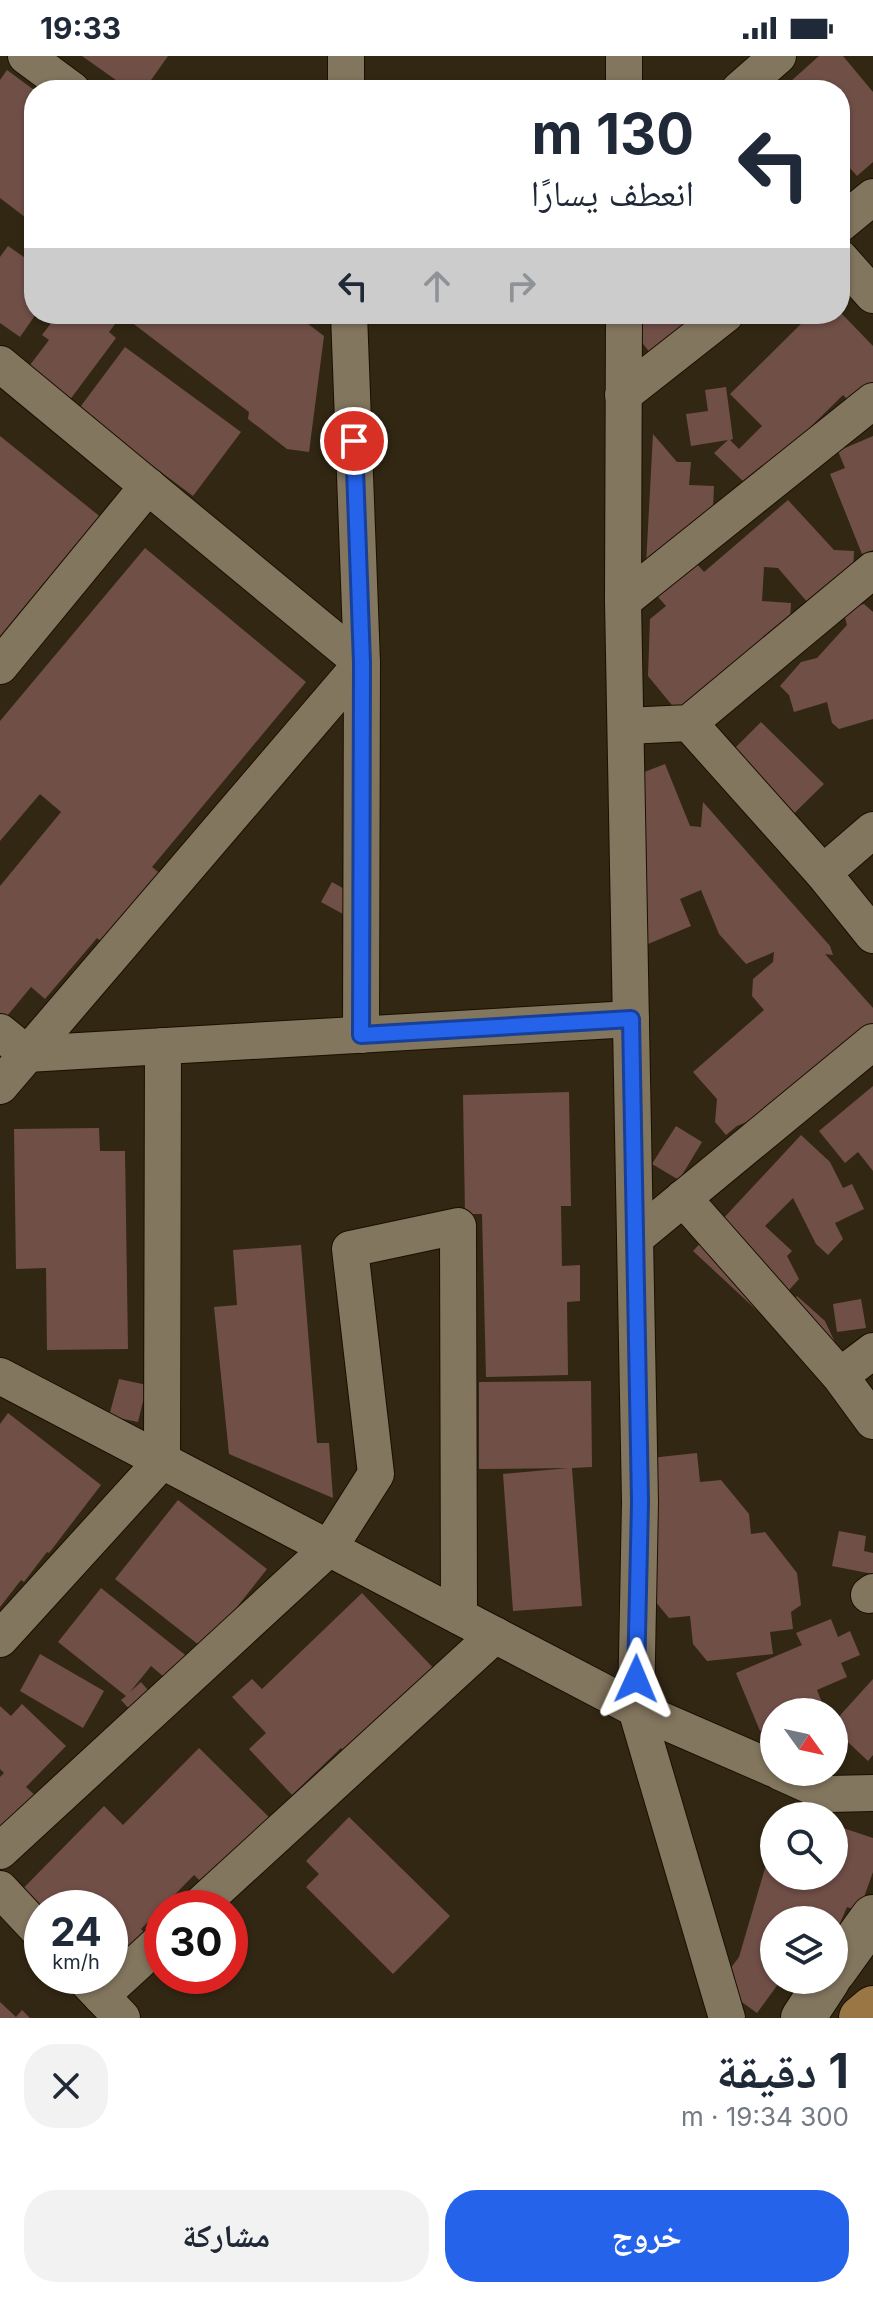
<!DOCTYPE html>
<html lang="ar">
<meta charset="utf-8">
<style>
body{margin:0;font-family:Inter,"Noto Naskh Arabic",sans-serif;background:#f2f2f3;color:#1f2937;direction:rtl;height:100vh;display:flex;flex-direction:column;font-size:30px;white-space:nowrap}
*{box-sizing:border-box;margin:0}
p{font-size:26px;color:#747a83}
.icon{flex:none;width:44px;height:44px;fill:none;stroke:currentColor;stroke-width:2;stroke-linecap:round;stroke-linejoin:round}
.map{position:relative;height:1962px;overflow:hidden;direction:ltr}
.side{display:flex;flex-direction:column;background:#fff;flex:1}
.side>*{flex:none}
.top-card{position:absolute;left:24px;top:24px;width:826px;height:244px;border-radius:32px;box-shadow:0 2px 6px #0004;direction:rtl;background:#fff;color:#1f2937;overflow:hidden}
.needle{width:52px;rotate:123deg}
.fabs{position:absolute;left:760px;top:1642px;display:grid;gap:16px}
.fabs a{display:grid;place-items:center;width:88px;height:88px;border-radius:50%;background:#fff;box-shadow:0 2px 6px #0004;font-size:40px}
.speed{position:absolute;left:24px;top:1834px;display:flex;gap:16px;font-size:40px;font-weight:700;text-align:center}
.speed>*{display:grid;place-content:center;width:104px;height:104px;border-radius:50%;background:#fff;box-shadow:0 2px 6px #0004;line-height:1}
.speed small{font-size:20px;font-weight:400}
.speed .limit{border:12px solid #d22;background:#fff;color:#111}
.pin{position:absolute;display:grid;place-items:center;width:68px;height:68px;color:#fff;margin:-34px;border:4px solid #fff;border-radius:50%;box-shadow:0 2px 8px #0007}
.me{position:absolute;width:88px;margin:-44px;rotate:1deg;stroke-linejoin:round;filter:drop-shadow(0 0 6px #0008)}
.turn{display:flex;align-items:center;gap:28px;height:168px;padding:0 24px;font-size:36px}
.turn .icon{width:104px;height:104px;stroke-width:2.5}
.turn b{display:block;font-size:56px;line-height:68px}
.lanes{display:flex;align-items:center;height:76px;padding:0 24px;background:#0003;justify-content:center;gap:40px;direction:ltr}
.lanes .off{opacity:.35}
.round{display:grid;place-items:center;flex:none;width:84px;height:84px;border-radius:32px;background:#f2f2f3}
.head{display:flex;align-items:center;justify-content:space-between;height:136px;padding:0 24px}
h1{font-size:48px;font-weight:700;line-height:60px}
.action{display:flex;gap:16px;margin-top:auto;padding:16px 24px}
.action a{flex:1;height:92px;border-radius:32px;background:#2563eb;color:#fff;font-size:32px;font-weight:700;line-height:92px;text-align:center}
.action a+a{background:#f2f2f3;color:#1f2937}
.status{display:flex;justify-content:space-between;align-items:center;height:56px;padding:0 40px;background:#fff;direction:ltr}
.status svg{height:22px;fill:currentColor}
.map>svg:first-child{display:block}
</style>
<div class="status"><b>19:33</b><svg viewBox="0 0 49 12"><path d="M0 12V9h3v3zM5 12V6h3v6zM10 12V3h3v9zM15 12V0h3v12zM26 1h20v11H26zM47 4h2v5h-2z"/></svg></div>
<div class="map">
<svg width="873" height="1962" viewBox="0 0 873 1962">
<rect width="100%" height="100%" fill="#322713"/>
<g fill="#704f47">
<polygon points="82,0 168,0 144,34 130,34"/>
<polygon points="819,0 843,0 873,36 873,106 857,120 849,111 840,119 840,34 781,34"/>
<polygon points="7,14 34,34 34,168 0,142 0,24"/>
<polygon points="8,190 34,208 36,258 20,281 0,267 0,201"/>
<polygon points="58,258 295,258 324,280 309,396 287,393 248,363 249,356 122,259 109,276 116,282 69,345 27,313 49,284 42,279"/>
<polygon points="640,258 700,258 651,298 640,284"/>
<polygon points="811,258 842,258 873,290 873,340 858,354 843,339 773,408 746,428 714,397 728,384 691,390 686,358 708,355 705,334 726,331 733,383 730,384 739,393 762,370 730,338"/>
<polygon points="125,291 241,376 193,440 78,354"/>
<polygon points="653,378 677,406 691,406 689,429 714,430 712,474 687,497 704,516 788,444 834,494 854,495 852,535 821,562 778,512 764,511 762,545 791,547 789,584 732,632 676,654 648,620 650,563 666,550 637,517 646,509"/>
<polygon points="0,380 113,471 0,600"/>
<polygon points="873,380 873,494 862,498 830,418 845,412 838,395"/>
<polygon points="145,492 306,626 152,811 162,819 104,888 97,882 45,943 31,931 7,960 21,971 0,982 0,830 61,756 40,738 0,785 0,665"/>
<polygon points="864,548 873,556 873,663 839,673 832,667 827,646 794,656 789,639 780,630 801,606 817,602 847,569 843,554"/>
<polygon points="761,666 824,728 775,776 713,714"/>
<polygon points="665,708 690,770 701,771 703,746 830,890 833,899 825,898 873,952 873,998 790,1048 737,1070 726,1079 715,1066 717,1043 693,1016 764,954 752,940 753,923 773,906 774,896 746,908 719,878 701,834 680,843 691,870 629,896 634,848 647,836 628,790 634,720"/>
<polygon points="332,826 362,843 352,863 321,846"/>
<polygon points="873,1030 873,1115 858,1096 845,1107 819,1075"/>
<polygon points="569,1036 571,1150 561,1150 562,1210 580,1209 580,1245 567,1246 568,1319 486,1321 482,1158 465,1158 463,1039"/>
<polygon points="676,1070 702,1086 679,1124 652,1108"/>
<polygon points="99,1072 100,1095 125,1095 128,1293 47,1294 46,1212 16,1213 14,1073"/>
<polygon points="801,1079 830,1106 843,1132 852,1128 864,1153 835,1167 843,1183 828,1199 816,1188 793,1142 765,1170 792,1195 787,1200 799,1223 770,1255 777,1261 797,1240 825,1265 839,1295 790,1285 693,1195"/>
<polygon points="301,1189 317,1387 329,1387 333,1442 229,1398 214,1251 237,1249 233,1194"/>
<polygon points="861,1243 866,1272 837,1276 833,1248"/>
<polygon points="119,1323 147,1329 138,1366 109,1360"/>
<polygon points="591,1325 592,1411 572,1412 582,1550 513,1555 503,1418 569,1412 479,1413 479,1326"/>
<polygon points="8,1357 101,1429 49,1497 47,1496 24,1526 21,1524 0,1551 0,1368"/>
<polygon points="697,1397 700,1426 721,1424 749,1458 751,1478 765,1476 797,1517 801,1549 791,1556 793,1573 770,1576 773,1598 707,1605 693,1588 690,1560 669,1562 655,1545 641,1403"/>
<polygon points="178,1444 267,1513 204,1593 115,1523"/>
<polygon points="839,1475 866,1480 864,1495 873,1497 873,1518 832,1510"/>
<polygon points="101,1532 189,1602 170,1626 151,1610 130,1636 141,1626 154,1641 134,1658 121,1644 126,1640 58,1586"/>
<polygon points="362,1537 438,1617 350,1701 341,1692 292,1739 249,1693 266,1677 232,1641 252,1623 262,1633"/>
<polygon points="831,1563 838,1581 850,1575 860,1599 841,1607 847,1621 817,1634 823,1649 806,1656 774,1656 774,1670 760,1675 736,1617 802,1589 796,1577"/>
<polygon points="40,1598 104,1635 83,1672 20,1635"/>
<polygon points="873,1623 873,1699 868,1705 834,1673 834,1666"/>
<polygon points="22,1648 66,1690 26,1731 40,1744 0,1773 0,1721 4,1717 0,1713 0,1650 11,1660"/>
<polygon points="199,1692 278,1770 213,1837 194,1819 141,1873 146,1878 110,1915 110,1852 1,1855 104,1750 123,1769"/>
<polygon points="349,1761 450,1860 393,1918 306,1831 319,1818 306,1805"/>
<polygon points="834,1769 873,1782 873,1816 859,1855 847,1851 834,1881 834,1864 774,1864 774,1924 781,1924 757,1957 721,1931 724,1921 739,1901 773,1785 774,1820 834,1820"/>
<polygon points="0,1946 16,1961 22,1954 30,1962 0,1962"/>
</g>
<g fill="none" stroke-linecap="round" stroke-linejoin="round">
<g stroke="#1a1000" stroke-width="38">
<g id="street">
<polyline points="26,0 72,34"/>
<polyline points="346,0 346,34"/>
<polyline points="624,34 624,0"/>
<polyline points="739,34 778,0"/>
<polyline points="840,168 873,141"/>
<polyline points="840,202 873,239"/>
<polyline points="624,258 623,545 640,1446 636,1653 727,1962"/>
<polyline points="0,308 362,607 361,979"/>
<polyline points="623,339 726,258"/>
<polyline points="623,545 873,345"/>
<polyline points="0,610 148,430"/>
<polyline points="689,667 823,817 873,879"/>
<polyline points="626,670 689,667 873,514"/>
<polyline points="823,817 873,774"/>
<polyline points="0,976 27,998 631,963"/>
<polyline points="0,1030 362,607 349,258"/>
<polyline points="683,1142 840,1320 873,1365"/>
<polyline points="635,1182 873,986"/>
<polyline points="0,1320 636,1653 774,1713"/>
<polyline points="840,1320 873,1295"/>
<polyline points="869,1539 873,1536"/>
<polyline points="0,1583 162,1405 163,990"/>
<polyline points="780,1716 829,1738 873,1737"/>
<polyline points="0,1795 329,1492 376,1418 350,1193 458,1170 459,1560"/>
<polyline points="0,1833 42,1878"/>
<polyline points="197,1852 495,1579"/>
<polyline points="82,1920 122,1962"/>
<polyline points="101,1940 162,1884"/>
</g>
</g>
<g stroke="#1a1000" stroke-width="46">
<g id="secondary">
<polyline points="834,1915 873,1861"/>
<polyline points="803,1962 828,1924"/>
</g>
</g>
<g stroke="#1a1000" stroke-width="46">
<polyline id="primary" points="861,1962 873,1952"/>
</g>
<use href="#street" stroke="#83765f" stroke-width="36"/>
<use href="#secondary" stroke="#83765f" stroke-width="44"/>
<use href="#primary" stroke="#997644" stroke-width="44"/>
</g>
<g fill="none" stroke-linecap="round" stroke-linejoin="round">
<g stroke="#184099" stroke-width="20">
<polyline id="route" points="354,385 362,607 361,979 631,963 640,1446 636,1623"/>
</g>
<use href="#route" stroke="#2563eb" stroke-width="14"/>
</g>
</svg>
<div class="fabs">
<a><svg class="needle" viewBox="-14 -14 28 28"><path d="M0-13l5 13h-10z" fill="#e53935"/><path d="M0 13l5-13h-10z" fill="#747a83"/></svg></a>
<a><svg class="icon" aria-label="search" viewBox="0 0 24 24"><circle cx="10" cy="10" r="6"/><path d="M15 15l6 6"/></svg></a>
<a><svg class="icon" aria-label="layers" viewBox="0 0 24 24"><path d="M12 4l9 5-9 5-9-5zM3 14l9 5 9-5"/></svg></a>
</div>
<div class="speed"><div>24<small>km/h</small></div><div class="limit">30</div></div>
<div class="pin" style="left:354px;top:385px;background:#d93025"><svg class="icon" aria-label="arrive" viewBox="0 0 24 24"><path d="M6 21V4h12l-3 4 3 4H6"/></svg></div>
<svg class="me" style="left:636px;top:1623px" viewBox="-20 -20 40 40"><path d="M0-17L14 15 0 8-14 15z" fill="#2563eb" stroke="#fff" stroke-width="4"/></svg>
<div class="top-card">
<div class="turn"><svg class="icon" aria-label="left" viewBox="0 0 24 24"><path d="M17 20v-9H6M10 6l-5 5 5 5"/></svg><div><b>130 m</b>انعطف يسارًا</div></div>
<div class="lanes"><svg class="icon" aria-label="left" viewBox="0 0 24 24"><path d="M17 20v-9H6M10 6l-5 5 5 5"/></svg><svg class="icon off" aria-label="ahead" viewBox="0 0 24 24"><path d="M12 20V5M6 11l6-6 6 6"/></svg><svg class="icon off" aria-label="right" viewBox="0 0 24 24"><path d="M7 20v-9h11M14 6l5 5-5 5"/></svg></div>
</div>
</div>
<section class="side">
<div class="head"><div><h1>1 دقيقة</h1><p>300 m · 19:34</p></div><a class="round"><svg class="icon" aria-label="close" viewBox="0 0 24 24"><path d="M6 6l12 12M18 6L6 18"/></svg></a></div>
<div class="action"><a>خروج</a><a>مشاركة</a></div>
</section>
